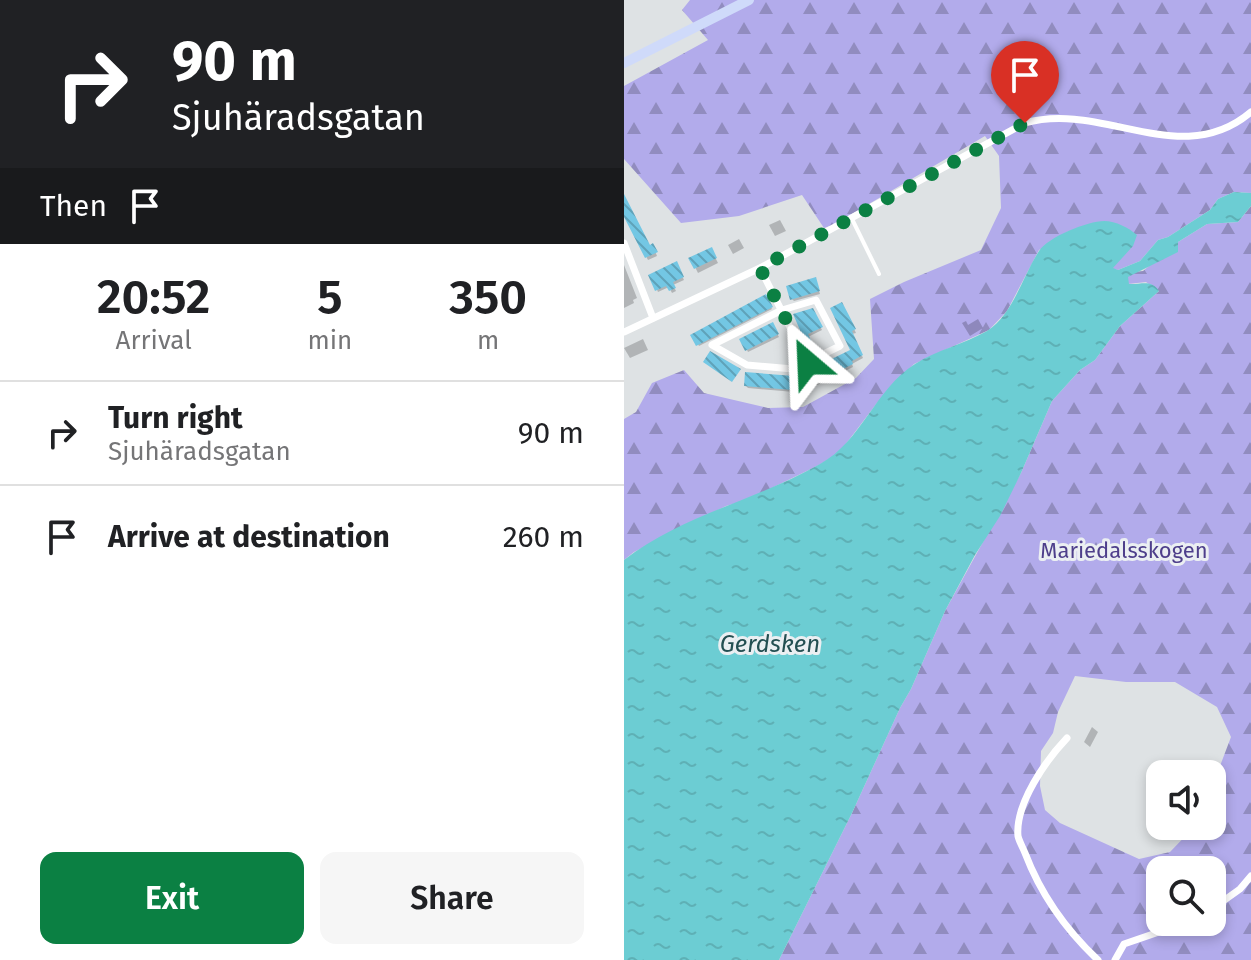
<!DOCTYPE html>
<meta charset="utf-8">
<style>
body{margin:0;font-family:"Fira Sans",sans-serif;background:#f6f6f6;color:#202124;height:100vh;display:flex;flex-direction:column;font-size:30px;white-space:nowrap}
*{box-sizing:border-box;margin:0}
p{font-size:26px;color:#757577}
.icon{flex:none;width:44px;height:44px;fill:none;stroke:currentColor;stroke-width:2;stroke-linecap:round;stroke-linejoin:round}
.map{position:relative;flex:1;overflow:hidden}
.details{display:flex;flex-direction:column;background:#fff;width:624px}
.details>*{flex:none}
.banner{background:#202124;color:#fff;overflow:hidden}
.buttons{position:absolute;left:522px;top:760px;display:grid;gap:16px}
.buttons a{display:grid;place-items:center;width:80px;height:80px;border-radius:16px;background:#fff;box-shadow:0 4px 12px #0003;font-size:40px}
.pin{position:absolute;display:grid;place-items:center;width:68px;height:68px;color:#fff;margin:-82px -34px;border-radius:50% 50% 50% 0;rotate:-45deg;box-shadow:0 0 8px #0007}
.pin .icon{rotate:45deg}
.me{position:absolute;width:88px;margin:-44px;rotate:334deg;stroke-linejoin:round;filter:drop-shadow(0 0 6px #0008)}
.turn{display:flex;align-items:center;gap:28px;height:168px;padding:0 40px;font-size:36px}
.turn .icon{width:104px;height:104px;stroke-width:2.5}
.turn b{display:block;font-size:56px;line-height:68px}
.then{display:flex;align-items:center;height:76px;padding:0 40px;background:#0003;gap:16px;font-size:30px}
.eta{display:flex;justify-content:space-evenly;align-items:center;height:136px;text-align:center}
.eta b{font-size:48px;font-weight:600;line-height:56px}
.primary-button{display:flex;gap:16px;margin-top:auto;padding:16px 40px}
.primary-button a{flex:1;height:92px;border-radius:16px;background:#0b8043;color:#fff;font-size:32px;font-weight:600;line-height:92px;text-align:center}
.primary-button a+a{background:#f6f6f6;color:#202124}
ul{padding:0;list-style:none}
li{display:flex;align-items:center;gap:24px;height:104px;padding:0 40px;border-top:2px solid #e0e0e0}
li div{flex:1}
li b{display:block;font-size:30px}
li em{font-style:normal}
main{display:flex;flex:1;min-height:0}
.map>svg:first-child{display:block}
</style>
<main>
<section class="details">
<div class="banner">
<div class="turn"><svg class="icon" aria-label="right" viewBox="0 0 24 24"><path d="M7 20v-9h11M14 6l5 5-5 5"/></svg><div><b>90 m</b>Sjuhäradsgatan</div></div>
<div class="then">Then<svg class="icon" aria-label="arrive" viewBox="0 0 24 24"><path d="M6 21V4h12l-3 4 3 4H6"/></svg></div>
</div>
<div class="eta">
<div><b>20:52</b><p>Arrival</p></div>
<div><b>5</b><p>min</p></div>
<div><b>350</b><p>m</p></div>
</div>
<ul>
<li><svg class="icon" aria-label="right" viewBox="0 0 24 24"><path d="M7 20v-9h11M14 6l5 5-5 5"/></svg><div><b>Turn right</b><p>Sjuhäradsgatan</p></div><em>90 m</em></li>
<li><svg class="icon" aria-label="arrive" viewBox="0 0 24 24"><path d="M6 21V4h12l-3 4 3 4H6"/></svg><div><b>Arrive at destination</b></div><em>260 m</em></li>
</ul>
<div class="primary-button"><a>Exit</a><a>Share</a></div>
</section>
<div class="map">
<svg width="627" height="960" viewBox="0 0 627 960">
<defs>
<pattern id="forest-firs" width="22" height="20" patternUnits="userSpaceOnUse" patternTransform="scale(2)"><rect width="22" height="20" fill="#b2abeb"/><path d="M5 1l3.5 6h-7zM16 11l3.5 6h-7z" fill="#918cbf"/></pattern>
<pattern id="water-ripples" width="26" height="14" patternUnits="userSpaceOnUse" patternTransform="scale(2)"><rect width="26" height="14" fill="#6ccdd3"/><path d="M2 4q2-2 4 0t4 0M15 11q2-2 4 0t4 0" fill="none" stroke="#5eb0b5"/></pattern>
<pattern id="building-back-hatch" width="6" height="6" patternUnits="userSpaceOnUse" patternTransform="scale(2)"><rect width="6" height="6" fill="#73c7e4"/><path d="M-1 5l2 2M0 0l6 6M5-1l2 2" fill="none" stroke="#5fa2b9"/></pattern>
</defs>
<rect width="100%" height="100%" fill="#dee2e4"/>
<g fill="url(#forest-firs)" fill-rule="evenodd">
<polygon points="66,0 627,0 627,193 610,192 594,199 586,210 544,237 534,240 516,261 494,270 488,269 481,221 443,232 415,250 383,311 365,330 290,364 253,403 215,453 195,465 123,500 102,506 10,552 0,560 0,419 12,412 28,383 60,370 80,393 144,408 179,407 232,378 250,359 246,299 280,282 357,250 377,208 375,156 361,136 209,225 200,228 178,195 115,216 57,223 0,159 0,86 84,40 58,10"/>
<path d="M627,206V960H155L228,813L276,708L287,689L321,611L397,473L428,401L456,370L471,360L496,326L535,291L522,282L504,284L503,277L510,272L519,271L554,242L583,224L614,222ZM451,676L502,682H551L593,707L607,737L588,787V826H571L546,852L515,859L436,823L421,810L416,786L417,751L429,733L434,712ZM536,870H588V922H536Z"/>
</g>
<path fill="url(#water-ripples)" d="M610,192L627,193V206L614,222L583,224L554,242V252L504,277L505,284C517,285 527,279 535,291L496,326L471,360L456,370L428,401L397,473L376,516L351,555L321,611L287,689L276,708L228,813L155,960H0V560C58,515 133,500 196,464C238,441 251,389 291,364C313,350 340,344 363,331C389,315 399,275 415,251C424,237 464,221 480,221C492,221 505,228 513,235L509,246L489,268L494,270L516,261L534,240L544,237L586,210L594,199Z"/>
<g fill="#0003">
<polygon points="0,198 25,247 29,246 33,256 24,260 0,212"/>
<polygon points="156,220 162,231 151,236 145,225"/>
<polygon points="115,239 120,248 109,254 104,245"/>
<polygon points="87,249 94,263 74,273 67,259"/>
<polygon points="52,264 60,280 49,285 52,291 48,293 45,287 34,292 27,276"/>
<polygon points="0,265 13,298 9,300 10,303 0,308"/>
<polygon points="192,282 196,294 170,301 168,299"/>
<polygon points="141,296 148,309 75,346 69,335"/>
<polygon points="218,304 232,333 228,334 239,358 228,364 229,367 185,389 178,376 229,350"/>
<polygon points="188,310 198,330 184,337 192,354 190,355 172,315"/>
<polygon points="354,319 359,328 346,336 338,323 342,321 344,325"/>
<polygon points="148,324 155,337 124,352 118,340"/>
<polygon points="19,339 24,350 6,358 0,348"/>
<polygon points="169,378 170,392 124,388 122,386"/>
<polygon points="468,727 474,732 466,747 460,742"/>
</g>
<g fill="url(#building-back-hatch)">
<polygon points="0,194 26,245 29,243 34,252 21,258 0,217"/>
<polygon points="88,247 93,258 70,269 64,258"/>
<polygon points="53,261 60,277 49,282 52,288 45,291 42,286 31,291 24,275"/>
<polygon points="192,277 196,291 166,300 162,286"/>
<polygon points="142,294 149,307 72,346 66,335"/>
<polygon points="218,302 232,329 228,331 239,355 228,361 229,364 182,388 175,375 226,350 206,308"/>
<polygon points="189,308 199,327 184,334 192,351 186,353 169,314"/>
<polygon points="149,322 155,334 121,351 115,339"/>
<polygon points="86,351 117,369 108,382 79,362"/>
<polygon points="121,372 170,376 169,390 120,386"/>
</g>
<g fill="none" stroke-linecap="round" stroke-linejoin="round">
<polyline stroke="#fff" stroke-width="4" points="228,219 255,274"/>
<g stroke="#fff" stroke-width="7">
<polyline points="0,243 29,318"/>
<polyline points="136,268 184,363"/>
<polygon points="192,300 216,346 169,369 123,365 88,345 158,310"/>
<path d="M0,332L136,268L401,123C479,101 558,171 627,112"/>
<path d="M443,738C422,760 391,804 394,836C395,841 399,848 401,853C417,895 442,930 474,960"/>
<polyline points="588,909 616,889 627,876"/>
<polyline points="491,960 500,944 564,922"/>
</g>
<polyline stroke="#cfdafa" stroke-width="10" points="0,63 125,0"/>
</g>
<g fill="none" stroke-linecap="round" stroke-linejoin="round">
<polyline stroke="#0b8043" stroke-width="14" stroke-dasharray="0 25.2" points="184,363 136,268 401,123"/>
</g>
<g text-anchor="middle" stroke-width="6" stroke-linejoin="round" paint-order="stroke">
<g font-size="22" fill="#4e3f8b" stroke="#ebeff2">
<text x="500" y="558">Mariedalsskogen</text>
</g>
<g font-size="24" font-style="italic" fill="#234f52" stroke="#ebeff2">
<text x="146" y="652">Gerdsken</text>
</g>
</g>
</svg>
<div class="buttons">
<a><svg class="icon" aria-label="sound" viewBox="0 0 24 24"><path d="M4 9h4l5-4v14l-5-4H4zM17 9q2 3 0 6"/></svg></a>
<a><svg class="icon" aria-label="search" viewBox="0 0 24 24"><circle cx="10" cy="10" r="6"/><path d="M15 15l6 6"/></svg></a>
</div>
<div class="pin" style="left:401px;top:123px;background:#d93025"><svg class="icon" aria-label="arrive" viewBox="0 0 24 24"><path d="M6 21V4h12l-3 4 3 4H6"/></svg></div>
<svg class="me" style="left:184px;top:363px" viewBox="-20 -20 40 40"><path d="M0-17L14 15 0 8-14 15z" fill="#0b8043" stroke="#fff" stroke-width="4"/></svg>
</div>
</main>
